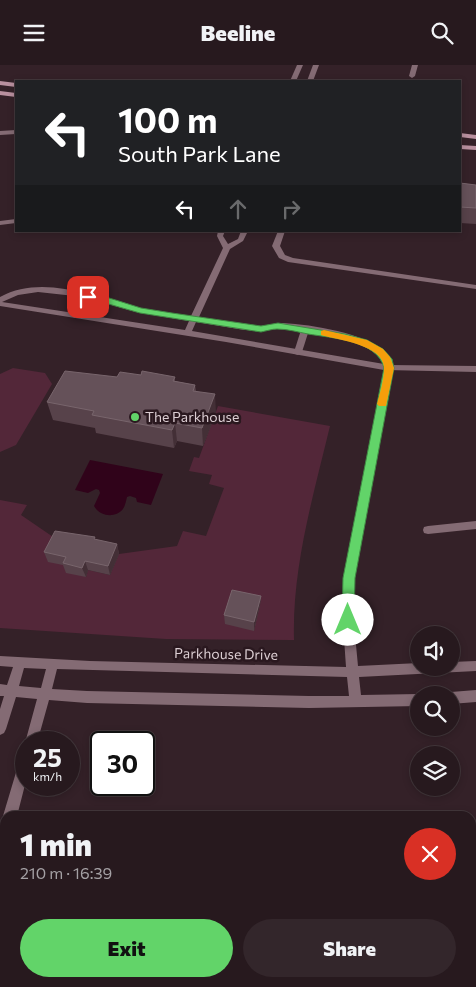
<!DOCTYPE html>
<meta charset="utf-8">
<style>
body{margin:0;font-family:Commissioner,sans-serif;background:#33262b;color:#f1f3f6;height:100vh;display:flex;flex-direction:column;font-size:19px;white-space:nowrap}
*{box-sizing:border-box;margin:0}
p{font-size:16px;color:#a4a0a4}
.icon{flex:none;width:28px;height:28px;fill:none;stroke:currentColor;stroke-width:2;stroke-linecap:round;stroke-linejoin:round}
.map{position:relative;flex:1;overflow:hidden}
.side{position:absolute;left:0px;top:746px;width:476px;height:176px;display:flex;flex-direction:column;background:#27191e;border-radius:15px 15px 0 0;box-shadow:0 2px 8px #0003,0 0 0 1px #43383c}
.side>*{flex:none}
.top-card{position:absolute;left:15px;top:15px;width:446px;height:152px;border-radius:0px;box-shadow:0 2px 8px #0003,0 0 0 1px #43383c;background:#202124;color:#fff;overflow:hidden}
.buttons{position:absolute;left:410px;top:561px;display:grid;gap:10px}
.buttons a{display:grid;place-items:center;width:50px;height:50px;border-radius:50%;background:#27191e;box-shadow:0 2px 8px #0003,0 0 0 1px #43383c;font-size:25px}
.speed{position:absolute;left:15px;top:666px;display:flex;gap:10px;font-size:25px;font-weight:700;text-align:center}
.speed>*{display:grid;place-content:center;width:65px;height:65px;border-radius:50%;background:#27191e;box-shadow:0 2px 8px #0003,0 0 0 1px #43383c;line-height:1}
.speed small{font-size:12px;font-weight:400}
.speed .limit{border:2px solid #111;border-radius:8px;background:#fff;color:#111}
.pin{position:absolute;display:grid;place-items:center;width:42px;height:42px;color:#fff;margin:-21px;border-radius:10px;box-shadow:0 2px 8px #0006}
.me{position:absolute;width:55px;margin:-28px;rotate:0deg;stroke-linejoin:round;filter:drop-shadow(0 0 4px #0008)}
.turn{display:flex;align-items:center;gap:18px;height:105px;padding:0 20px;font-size:22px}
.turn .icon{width:65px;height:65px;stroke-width:2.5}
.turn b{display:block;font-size:35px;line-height:42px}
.lanes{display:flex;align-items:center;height:48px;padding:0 20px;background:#0003;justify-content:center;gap:25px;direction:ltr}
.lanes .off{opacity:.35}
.round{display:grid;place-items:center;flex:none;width:52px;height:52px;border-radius:26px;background:#33262b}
.head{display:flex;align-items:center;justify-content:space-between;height:85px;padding:0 20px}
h1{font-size:30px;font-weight:800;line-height:38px}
.cta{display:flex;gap:10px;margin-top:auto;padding:10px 20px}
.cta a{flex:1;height:58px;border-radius:30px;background:#62d469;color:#111;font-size:20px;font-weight:800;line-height:58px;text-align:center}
.cta a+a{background:#33262b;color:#f1f3f6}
header{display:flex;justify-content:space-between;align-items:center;height:65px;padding:0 20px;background:#27191e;font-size:22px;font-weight:800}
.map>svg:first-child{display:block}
</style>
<header><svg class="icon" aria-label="menu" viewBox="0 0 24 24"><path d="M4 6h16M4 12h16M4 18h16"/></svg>Beeline<svg class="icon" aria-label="search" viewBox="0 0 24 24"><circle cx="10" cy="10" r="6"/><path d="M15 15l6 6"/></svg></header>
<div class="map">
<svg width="476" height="922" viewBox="0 0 476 922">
<rect width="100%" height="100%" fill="#342128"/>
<g fill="#532739">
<polygon points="13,303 45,308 52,319 16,380 0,387 0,309"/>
<path d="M218,341L330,361C313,432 292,502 294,575L166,574L0,563V435L27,440L21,450L59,476L69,502L86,512L88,505L110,510L119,489L177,481L183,466L206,471L224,423L209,419L212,410L189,406L194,392L199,393Z"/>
</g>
<path fill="#30031a" d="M90,395L163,409L151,440L137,437L136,433L130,431L127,432C126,436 125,441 123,444C115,454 99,451 94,441L100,428L99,425L96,424L88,428L75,425Z"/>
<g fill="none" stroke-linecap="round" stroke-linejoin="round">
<g fill="#846b74" fill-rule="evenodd">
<polygon points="278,166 285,166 280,181 285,190 293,193 476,220 476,224 288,197 279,193 272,181"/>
<polygon points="85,230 91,230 92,232 80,253 74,253 73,251"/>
<polygon points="305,262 309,265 302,287 298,290 295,289 294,287 301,265"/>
<polygon points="389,300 476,301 476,307 386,305 386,301"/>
<polygon points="476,456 476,464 428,469 424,468 423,465 424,462 428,461"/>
</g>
<g fill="#846b74" fill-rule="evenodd">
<polygon points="297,0 303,0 296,16 290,16"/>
<polygon points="313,0 319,0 313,16 307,16"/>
<polygon points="412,0 418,0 415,11 412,13 409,11"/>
<polygon points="16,65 16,69 0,70 0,66"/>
<polygon points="16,154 16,158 0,160 0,156"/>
<path d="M218,166H225L223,171L228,179L238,174L241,166H248L243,176L230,184L199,252C218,255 239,261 259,261C266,261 272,259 278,258C304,258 358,267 378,282C386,287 390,294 393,303L354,513V559L358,601L419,598V602H451V597L476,596V606L359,612L361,630L419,629L421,630H419V641L309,643L87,638L49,635L37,678H26V681L25,678L37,634L16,632L6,664L4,668L0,670V644L4,631H0V619L7,620L13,602L0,601V591L90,596L346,602L343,559L344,513L384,305L226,277L0,241V232C41,210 90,230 131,241C151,246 171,248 191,251L223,183L217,171ZM38,227L84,232L136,247L189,256L185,265L2,237L18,230ZM196,257C217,260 238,265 258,266C265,266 271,264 277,264C304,263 372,273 384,299L192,266ZM24,603L46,604L41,623L19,621ZM57,604L347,612L349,631H309L87,626L52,624Z"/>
<polygon points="476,625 476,637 451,639 451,630 446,630 451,627"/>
<polygon points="26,688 26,716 17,751 5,751 5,755 3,751 20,694 22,690"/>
<polygon points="5,760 5,789 0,792 0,763"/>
<polygon points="223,918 237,918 236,922 222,922"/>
</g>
<g fill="#b9909f" fill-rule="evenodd">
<polygon points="0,16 16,18 16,22 0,20"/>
<polygon points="0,26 16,28 16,32 0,30"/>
<polygon points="460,68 476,70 476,74 460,72"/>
<polygon points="460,80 476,81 476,85 460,84"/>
</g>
</g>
<g fill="#57424a">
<polygon points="460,118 476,120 476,159 460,158"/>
<polygon points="141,310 175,312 175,316 195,320 196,326 216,348 203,381 177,376 174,383 96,368 95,363 53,355 47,337 117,312"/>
<polygon points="96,475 117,479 119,489 110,510 88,505 86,512 66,508 63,500 48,497 44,487"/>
<polygon points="261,531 260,540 254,566 225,559 224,550"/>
</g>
<g fill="#432f36">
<polygon points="215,329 216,348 203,381 202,363"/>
<polygon points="175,358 177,376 174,383 172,365"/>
<polygon points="117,479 119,489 110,510 108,501"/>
<polygon points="85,496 88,505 86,512 82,503"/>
<polygon points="261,531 260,540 254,566 254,557"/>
</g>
<g fill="#655159" stroke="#78656c">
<polygon points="460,118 476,120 476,143 460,142"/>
<polygon points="65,306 117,312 120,307 141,310 142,306 175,312 173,316 195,320 193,326 215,329 202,363 175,358 172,365 92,350 94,346 47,337"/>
<polygon points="55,466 95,472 94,474 117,479 108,501 85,496 82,503 63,498 66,492 44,487"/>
<polygon points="232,525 261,531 254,557 224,550"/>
</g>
<path fill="#62d469" stroke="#408a44" d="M85,230L106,232L141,243L172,248L261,261L278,258L345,269L367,275L383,284L392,294L394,303L355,513L354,555L352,559L348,561L344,559L342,555L343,513L384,303C378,275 331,273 308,269C298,267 287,264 277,264C272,264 266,266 261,267L140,248L105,238L85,234Z"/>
<path fill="#f59e0b" d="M324,265L367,275L383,284L390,292L394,303L386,341H379L377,339C380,328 384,315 384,303C384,280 338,275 321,270V266Z"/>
<circle fill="#62d469" stroke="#2a181f" stroke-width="2" cx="135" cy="352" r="5"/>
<g text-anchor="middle" stroke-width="5" stroke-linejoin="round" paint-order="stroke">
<g font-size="14" fill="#dbcdd2" stroke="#2a181f" text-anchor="start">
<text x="145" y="357">The Parkhouse</text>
</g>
<g font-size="14" fill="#dbcdd2" stroke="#2a181f">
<text transform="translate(226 589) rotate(1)" y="5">Parkhouse Drive</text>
</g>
</g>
</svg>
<div class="buttons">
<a><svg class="icon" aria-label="sound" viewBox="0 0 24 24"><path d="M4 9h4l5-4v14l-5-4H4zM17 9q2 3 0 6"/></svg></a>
<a><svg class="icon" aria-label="search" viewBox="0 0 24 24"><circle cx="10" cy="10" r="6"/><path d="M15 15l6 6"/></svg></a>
<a><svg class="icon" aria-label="layers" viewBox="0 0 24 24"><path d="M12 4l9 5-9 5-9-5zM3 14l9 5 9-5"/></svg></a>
</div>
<div class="speed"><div>25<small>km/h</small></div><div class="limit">30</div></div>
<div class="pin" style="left:88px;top:232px;background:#d93025"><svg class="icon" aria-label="arrive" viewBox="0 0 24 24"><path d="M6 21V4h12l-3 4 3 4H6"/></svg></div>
<svg class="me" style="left:348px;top:555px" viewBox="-20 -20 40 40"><circle r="19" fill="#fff"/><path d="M0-13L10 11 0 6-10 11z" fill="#62d469"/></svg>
<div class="top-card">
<div class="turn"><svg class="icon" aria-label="left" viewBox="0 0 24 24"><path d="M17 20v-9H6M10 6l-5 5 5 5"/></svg><div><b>100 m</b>South Park Lane</div></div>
<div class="lanes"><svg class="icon" aria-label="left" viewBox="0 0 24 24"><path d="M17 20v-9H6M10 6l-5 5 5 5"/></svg><svg class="icon off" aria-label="ahead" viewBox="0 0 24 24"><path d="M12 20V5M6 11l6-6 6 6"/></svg><svg class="icon off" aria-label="right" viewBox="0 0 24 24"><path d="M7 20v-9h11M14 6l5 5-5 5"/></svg></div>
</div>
<section class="side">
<div class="head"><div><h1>1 min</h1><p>210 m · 16:39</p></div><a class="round" style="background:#d93025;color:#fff"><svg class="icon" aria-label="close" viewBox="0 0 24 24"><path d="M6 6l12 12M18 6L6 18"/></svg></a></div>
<div class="cta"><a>Exit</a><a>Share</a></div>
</section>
</div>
